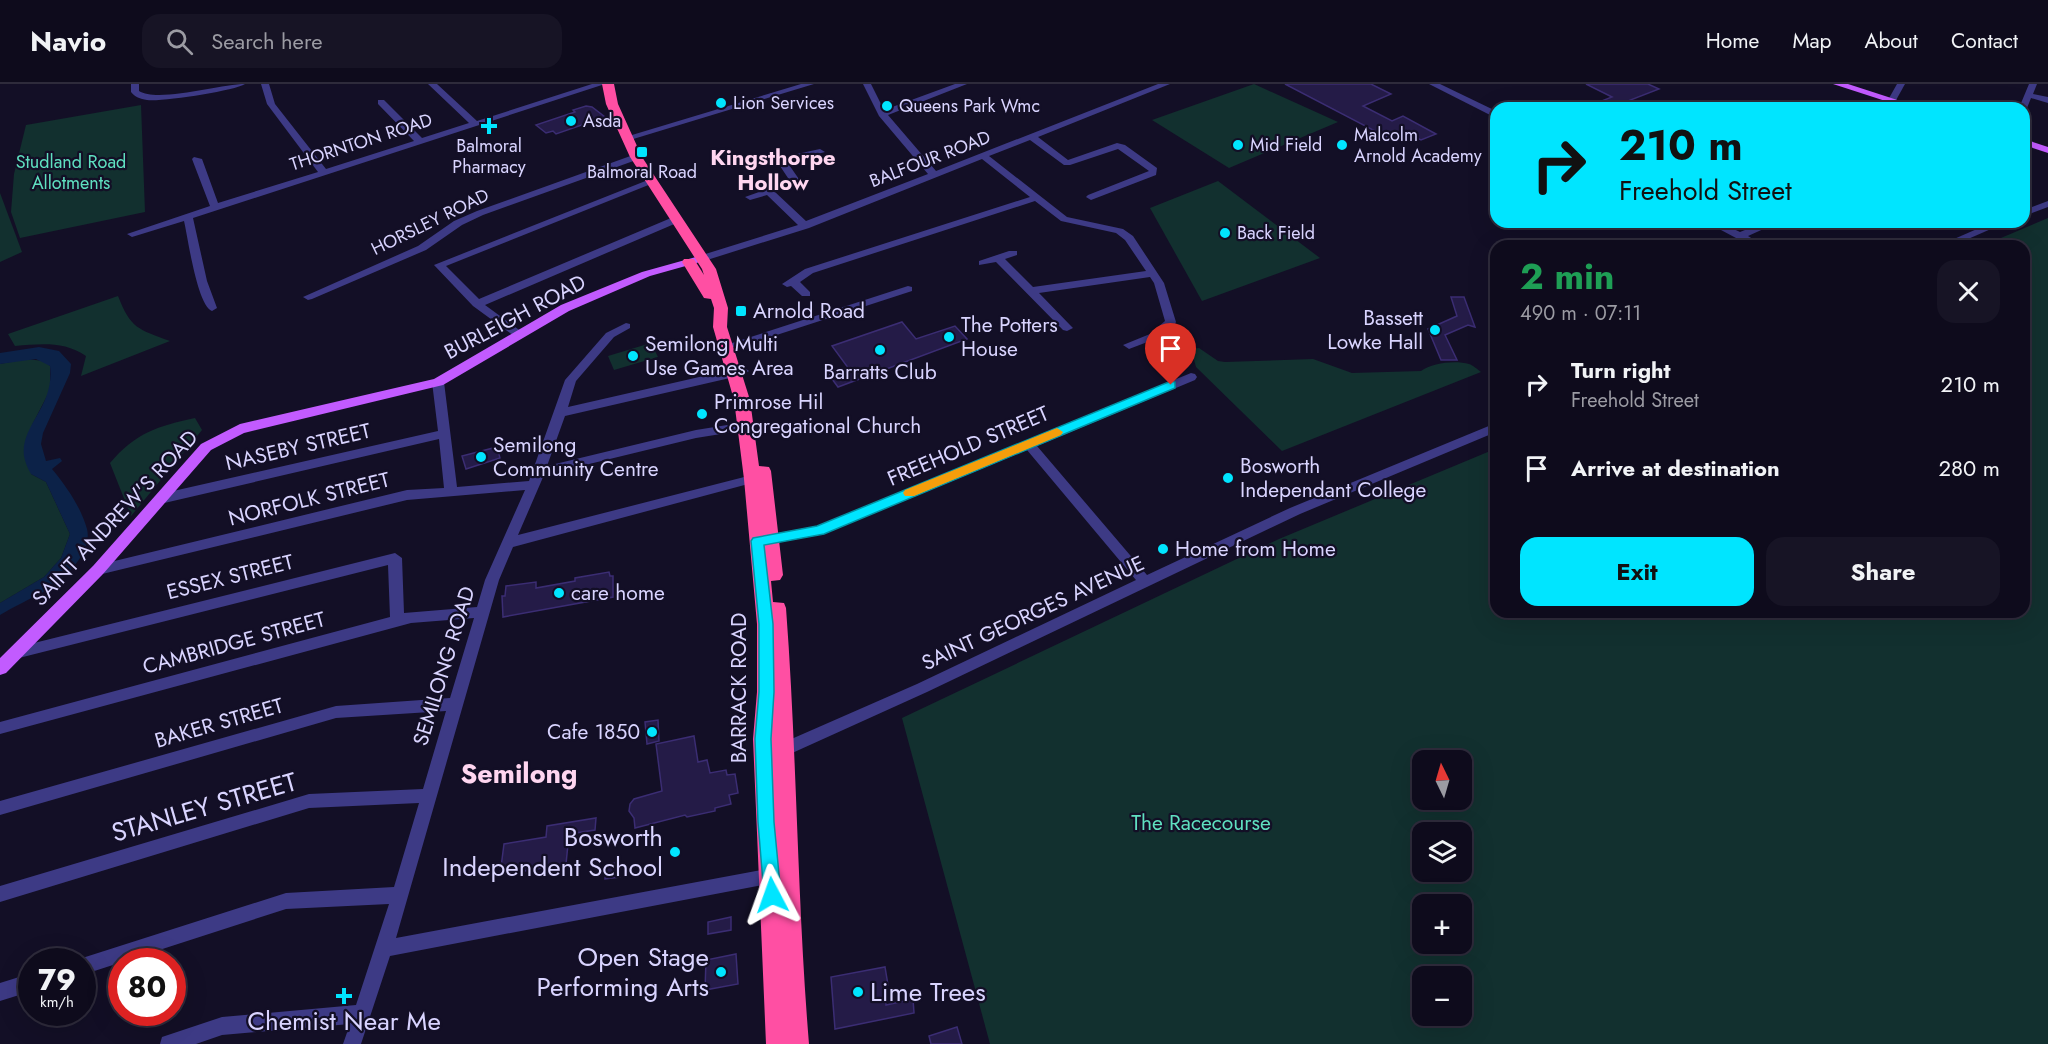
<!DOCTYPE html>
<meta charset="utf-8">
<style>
body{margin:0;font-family:Jost,sans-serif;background:#171425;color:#f1f3f6;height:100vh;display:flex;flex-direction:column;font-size:22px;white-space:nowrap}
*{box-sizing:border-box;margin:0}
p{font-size:20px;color:#9b9ba3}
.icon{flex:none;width:33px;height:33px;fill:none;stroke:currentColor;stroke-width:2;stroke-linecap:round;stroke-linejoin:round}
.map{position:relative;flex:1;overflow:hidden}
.panel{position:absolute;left:1490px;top:156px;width:540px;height:378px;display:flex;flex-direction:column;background:#0e0b1c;border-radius:18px;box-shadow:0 6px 24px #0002,0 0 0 2px #2e2b3b}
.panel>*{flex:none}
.banner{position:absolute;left:1490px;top:18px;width:540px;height:126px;border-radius:18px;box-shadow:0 6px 24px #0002,0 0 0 2px #2e2b3b;background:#00e5ff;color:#111;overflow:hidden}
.needle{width:39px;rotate:355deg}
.fabs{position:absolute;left:1412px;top:666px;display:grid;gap:12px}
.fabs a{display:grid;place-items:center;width:60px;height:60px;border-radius:12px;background:#0e0b1c;box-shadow:0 6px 24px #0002,0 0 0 2px #2e2b3b;font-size:30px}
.speed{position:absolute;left:18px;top:864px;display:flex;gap:12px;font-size:30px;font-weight:700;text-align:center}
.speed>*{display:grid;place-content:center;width:78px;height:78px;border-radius:50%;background:#0e0b1c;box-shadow:0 6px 24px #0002,0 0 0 2px #2e2b3b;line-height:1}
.speed small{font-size:15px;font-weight:400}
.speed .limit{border:9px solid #d22;background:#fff;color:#111}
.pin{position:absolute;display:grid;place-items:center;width:51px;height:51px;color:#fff;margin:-62px -26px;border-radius:50% 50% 50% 0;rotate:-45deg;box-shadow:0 0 6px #0007}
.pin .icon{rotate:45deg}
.me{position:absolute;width:66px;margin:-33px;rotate:356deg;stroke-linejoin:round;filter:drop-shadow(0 0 4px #0008)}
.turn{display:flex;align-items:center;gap:21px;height:126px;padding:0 30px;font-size:27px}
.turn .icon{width:78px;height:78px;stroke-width:2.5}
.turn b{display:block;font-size:42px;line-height:51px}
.round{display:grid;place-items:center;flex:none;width:63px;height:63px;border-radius:18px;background:#171425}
.headline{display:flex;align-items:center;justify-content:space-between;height:102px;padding:0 30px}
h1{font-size:36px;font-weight:700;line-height:45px;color:#1e9e55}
.button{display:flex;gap:12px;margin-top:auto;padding:12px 30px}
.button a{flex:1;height:69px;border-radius:18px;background:#00e5ff;color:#111;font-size:24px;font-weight:700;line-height:69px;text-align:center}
.button a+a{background:#171425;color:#f1f3f6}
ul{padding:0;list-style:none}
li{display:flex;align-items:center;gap:18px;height:84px;padding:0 30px}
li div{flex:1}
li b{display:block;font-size:22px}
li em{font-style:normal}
header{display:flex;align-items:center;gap:36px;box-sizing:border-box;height:84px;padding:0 30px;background:#0e0b1c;border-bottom:2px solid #2e2b3b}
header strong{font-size:28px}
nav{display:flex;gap:33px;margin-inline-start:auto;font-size:21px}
.search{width:420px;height:54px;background:#171425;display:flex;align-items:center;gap:15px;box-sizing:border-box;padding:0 21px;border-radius:18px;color:#9b9ba3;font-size:22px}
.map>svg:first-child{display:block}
</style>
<header>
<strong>Navio</strong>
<div class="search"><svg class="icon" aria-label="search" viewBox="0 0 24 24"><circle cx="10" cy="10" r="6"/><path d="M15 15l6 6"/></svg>Search here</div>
<nav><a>Home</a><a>Map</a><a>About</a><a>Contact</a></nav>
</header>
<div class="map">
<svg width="2048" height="960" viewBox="0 0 2048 960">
<rect width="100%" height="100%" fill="#130f26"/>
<g fill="#12302f" fill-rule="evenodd">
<polygon points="1254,0 1338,38 1229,84 1152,36"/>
<polygon points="141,21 145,128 20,154 11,128 14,90 26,41"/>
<polygon points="1218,97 1320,174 1202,217 1150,124"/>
<polygon points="0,109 22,168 0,178"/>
<path d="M2048,134V960H990L902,634L1279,455L1495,365L1496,528H2024V162H1982ZM1422,676H1461V716H1422ZM1422,748H1461V788H1422ZM1422,820H1461V860H1422ZM1461,892V932H1422V892Z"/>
<path d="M118,212C131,245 138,245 170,257L81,292L86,272C64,257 41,260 15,262L8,250Z"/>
<polygon points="651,259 658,273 614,286 608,272"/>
<path d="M1199,264L1218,277L1225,278L1313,275L1352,289L1421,287C1432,279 1455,276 1469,280C1473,281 1478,286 1481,288L1282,367L1196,283L1191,265Z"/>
<polygon points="26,275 44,277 50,282 50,306 32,341 31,390 46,398 70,450 61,474 44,493 0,519 0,280"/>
<path d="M195,334L202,346L131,432L110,379C135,349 158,342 195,334Z"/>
</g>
<path fill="#0c2248" d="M39,263L59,267L71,280L70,289L43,349L41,360L46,377L60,374L62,377L52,385C66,402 81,423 87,445C93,469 63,496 45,507C30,515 15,522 0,531V519L44,493L61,474L70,450L46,398L31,390C28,385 25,378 24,372C20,341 55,323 50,282L36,275L0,280V269Z"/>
<g fill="#241b47" stroke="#3b2d73" stroke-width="1.5">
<polygon points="1285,0 1371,0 1391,10 1363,22 1392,37 1403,32 1436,50 1421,56 1413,52 1402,57 1398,55 1394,57"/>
<polygon points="1586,0 1648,0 1659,5 1610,24 1599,18 1612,13"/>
<polygon points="586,22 592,23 605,33 556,50 553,47 546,49 536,41 575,28 573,26"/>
<polygon points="1451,213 1464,213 1475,243 1468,241 1445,251 1457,276 1441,276 1428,245 1457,232"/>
<polygon points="902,238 916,255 955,242 967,255 838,303 829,291 849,285 832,262"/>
<polygon points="497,363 500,374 466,385 462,372"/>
<polygon points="609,488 610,492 613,492 613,513 503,533 502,512 505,512 506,502 536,498 536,504 575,497 575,494"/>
<polygon points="658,636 659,657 647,660 645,638"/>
<polygon points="694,652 698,678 707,676 710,689 726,686 727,691 735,690 738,709 729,711 731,720 715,724 715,727 687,733 685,731 635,744 634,734 629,727 630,720 634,715 662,707 656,660"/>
<polygon points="596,734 595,746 569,750 566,780 500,791 504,760 546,753 547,742"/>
<polygon points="620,778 620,793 605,795 606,781"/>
<polygon points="731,833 731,846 708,850 708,838"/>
<polygon points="736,870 738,900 705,906 706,876"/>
<polygon points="885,883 888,901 884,902 886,921 913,915 914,929 835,945 831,893"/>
<polygon points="957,943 962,960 931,960 929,952"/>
</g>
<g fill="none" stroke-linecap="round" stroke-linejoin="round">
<g fill="#3d3a85" fill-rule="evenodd">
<path d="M131,0H139V7C158,19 220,0 245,0C234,7 162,18 147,16C140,15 135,13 131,8Z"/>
<path d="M261,0H269L275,20L326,85L414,57L378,20V16H384L422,54L469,39L428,0H437L477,37L592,0H605L193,134L207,197L217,224L212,227C197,221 188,154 184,137L132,153L127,150L210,122L192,75L194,73L202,75L218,119L318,88L267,20Z"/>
<polygon points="801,0 814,0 630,56 622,54"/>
<polygon points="863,0 871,0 884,26 955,0 967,0 888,31 936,87 1158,0 1170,0 1038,53 1068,76 1117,59 1125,61 1157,84 1156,91 1091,116 1086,113 1088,111 1149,87 1118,65 1070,81 1064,81 1030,56 989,72 1067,133 1123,145 1133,152 1164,199 1176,238 1175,240 1158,254 1129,265 1123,261 1150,250 1165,237 1154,199 1150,193 1039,209 1071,242 1073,244 1067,247 1063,246 996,178 979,181 979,177 1009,167 1017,167 1017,171 1005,175 1033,203 1146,187 1125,156 1116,149 1061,137 1035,117 813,189 800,198 810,208 810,212 802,212 791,202 787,203 782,200 805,185 1030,113 982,75 809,144 707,176 699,176 699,172 798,141 767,111 750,116 745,113 790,97 776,76 778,74 820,65 825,68 787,78 801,98 775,108 806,137 928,90 879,32"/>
<polygon points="1429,0 1440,0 1496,27 1496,34"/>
<polygon points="1897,0 1905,0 1895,18 1889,18 1888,16"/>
<polygon points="2029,0 2037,0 2033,10 2048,13 2048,19 2031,14 2027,24 2024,26 2024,24 2019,24"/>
<polygon points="636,70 641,73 639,75 483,131 462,141 426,166 312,215 308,216 303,213 418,162 454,137 477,127"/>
<polygon points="648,96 656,98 446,182 479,215 671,134 679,134 679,138 485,221 522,248 522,252 514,252 473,222 434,181"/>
<polygon points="2048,117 2048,123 2024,132 2024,126"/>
<polygon points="1706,138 1719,138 1740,148 1765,138 1779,138 1748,152 1764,162 1751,162"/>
<polygon points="1993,138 2007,138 1952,162 1938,162"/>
<polygon points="908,202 912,203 912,207 740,263 732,263 730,261 732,259"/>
<polygon points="626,239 630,240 630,244 614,253 576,297 568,323 743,283 749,287 743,291 565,332 547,382 696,346 746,338 752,342 746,346 696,354 544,391 518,451 752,391 758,395 752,399 513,463 499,496 396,854 772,784 778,786 780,792 778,798 390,872 361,960 343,960 350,940 222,951 196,960 160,960 162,953 222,933 356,921 389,820 286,825 82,891 82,878 75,878 76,876 286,809 394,803 419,719 309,724 0,818 0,802 309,710 423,705 446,627 336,634 0,731 0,717 336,622 450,614 474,534 411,539 0,650 0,638 390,533 388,481 15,575 10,573 8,569 10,565 395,469 402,474 404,529 477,523 485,496 525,406 407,416 98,491 93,490 91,486 93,482 98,481 407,406 444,404 439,355 160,420 154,415 160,410 438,347 432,298 438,294 444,298 457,403 529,397 565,296 606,249"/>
<polygon points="1191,289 1195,290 1197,293 1195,296 1037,362 1147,491 1290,424 1496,339 1496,348 1300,430 927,608 790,670 785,672 780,670 777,665 780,660 917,600 1136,496 1027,366 824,450 762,461 755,456 757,453 817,442"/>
<polygon points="32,889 32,907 0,917 0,899"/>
</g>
<g fill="#c25bff" fill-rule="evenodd">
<polygon points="1833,0 1848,0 1922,24 1907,24"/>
<polygon points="2024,55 2048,63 2048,69 2024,61"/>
<polygon points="703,171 709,174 707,176 650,192 569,227 443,301 244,349 211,366 103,490 6,589 0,591 0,574 93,482 201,360 240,340 434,295 561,221 642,188"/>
</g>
<path fill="#ff4fa3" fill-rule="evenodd" d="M602,0H614L618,20L642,73L716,185L728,224L727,243L750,316L759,382L769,383L771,387L783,491L780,496L771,497L773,518L784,519L786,524C797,669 797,815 809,960H766L753,655L757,608V540L744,395L734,316L713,243L714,224L711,215L704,214L682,178L684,175H694L704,191L702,185L630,73L606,20Z"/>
</g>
<polygon fill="#00e5ff" stroke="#0095a6" stroke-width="1.5" points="1171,297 1175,298 1175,304 824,450 764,461 773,540 774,608 771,655 774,738 781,811 778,817 772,819 766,817 764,811 758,738 755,655 759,608 759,540 751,457 753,454 817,442"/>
<polygon fill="#f59e0b" points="1057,344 1063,348 1061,351 914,412 905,412 903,409 905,406"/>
<g fill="#00e5ff" stroke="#130f26" stroke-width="2">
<circle cx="721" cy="19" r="6"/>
<circle cx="887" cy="22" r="6"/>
<circle cx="571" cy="37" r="6"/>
<path d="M486 33h6v6h6v6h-6v6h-6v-6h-6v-6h6z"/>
<circle cx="1238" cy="61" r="6"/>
<circle cx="1342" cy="61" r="6"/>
<rect x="636" y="62" width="12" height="12" rx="3"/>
<circle cx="1225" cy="149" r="6"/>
<rect x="735" y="221" width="12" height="12" rx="3"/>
<circle cx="1435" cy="246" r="6"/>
<circle cx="949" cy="253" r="6"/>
<circle cx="880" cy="266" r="6"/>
<circle cx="633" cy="272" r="6"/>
<circle cx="702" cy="330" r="6"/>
<circle cx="481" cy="373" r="6"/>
<circle cx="1228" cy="394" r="6"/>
<circle cx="1163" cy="465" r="6"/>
<circle cx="559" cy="509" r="6"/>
<circle cx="652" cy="648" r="6"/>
<circle cx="675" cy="768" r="6"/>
<circle cx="721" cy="888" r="6"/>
<circle cx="858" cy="908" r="6"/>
<path d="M341 903h6v6h6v6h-6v6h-6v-6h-6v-6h6z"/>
</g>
<g text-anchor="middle" stroke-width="4.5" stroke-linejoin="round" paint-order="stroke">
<g font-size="18" fill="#d9d4ff" stroke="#130f26" text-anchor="start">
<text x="733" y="25">Lion Services</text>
<text x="899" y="28">Queens Park Wmc</text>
<text x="583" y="43">Asda</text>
<text x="1354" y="57">Malcolm<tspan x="1354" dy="21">Arnold Academy</tspan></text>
<text x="1250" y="67">Mid Field</text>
<text x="489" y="68" text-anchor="middle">Balmoral<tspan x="489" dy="21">Pharmacy</tspan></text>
<text x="642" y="94" text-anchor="middle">Balmoral Road</text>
<text x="1237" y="155">Back Field</text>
</g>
<g font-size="18" fill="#d9d4ff" stroke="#130f26">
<text transform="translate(361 58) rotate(-18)" y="6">THORNTON ROAD</text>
<text transform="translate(930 75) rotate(-21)" y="6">BALFOUR ROAD</text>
<text transform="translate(430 138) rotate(-26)" y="6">HORSLEY ROAD</text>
</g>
<g font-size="18" fill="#5fe0c0" stroke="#130f26">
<text x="71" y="84">Studland Road<tspan x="71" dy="21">Allotments</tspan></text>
</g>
<g font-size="21" fill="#d9d4ff" stroke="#130f26" text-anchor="start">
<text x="753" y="234">Arnold Road</text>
<text x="1423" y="241" text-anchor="end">Bassett<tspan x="1423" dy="24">Lowke Hall</tspan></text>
<text x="961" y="248">The Potters<tspan x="961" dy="24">House</tspan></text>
<text x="645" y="267">Semilong Multi<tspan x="645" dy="24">Use Games Area</tspan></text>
<text x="880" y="295" text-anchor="middle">Barratts Club</text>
<text x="714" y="325">Primrose Hil<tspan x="714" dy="24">Congregational Church</tspan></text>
<text x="493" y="368">Semilong<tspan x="493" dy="24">Community Centre</tspan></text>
<text x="1240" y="389">Bosworth<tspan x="1240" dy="24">Independant College</tspan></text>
<text x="1175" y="472">Home from Home</text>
<text x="571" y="516">care home</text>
<text x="640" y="655" text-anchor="end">Cafe 1850</text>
</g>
<g font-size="21" fill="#d9d4ff" stroke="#130f26">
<text transform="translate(515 233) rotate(-28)" y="7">BURLEIGH ROAD</text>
<text transform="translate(968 362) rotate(-23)" y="7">FREEHOLD STREET</text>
<text transform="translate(298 363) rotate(-13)" y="7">NASEBY STREET</text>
<text transform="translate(309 415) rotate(-14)" y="7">NORFOLK STREET</text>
<text transform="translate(115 434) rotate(-47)" y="7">SAINT ANDREW'S ROAD</text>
<text transform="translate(230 493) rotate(-14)" y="7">ESSEX STREET</text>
<text transform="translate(1033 529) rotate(-25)" y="7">SAINT GEORGES AVENUE</text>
<text transform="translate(234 559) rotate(-15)" y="7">CAMBRIDGE STREET</text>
<text transform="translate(444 582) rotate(-73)" y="7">SEMILONG ROAD</text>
<text transform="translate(739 604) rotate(-90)" y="7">BARRACK ROAD</text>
<text transform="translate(219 639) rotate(-16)" y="7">BAKER STREET</text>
</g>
<g font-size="21" fill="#5fe0c0" stroke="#130f26">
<text x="1201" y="746">The Racecourse</text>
</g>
<g font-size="22" font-weight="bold" fill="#ffd6f0" stroke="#130f26">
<text x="773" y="81">Kingsthorpe<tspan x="773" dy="25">Hollow</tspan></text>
</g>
<g font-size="26" fill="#d9d4ff" stroke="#130f26">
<text transform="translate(204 723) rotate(-16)" y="9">STANLEY STREET</text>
</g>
<g font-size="26" fill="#d9d4ff" stroke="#130f26" text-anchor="end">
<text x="663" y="762">Bosworth<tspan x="663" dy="30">Independent School</tspan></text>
<text x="709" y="882">Open Stage<tspan x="709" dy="30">Performing Arts</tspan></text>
<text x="870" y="917" text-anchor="start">Lime Trees</text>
<text x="344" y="946" text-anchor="middle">Chemist Near Me</text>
</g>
<g font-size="27" font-weight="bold" fill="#ffd6f0" stroke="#130f26">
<text x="519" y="699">Semilong</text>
</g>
</g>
</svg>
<div class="fabs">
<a><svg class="needle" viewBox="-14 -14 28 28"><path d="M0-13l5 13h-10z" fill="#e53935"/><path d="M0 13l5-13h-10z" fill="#9b9ba3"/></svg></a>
<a><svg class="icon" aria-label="layers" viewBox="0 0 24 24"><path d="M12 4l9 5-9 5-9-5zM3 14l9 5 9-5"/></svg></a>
<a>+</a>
<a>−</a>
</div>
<div class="speed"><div>79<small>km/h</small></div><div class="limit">80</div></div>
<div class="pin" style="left:1171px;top:301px;background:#d93025"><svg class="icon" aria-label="arrive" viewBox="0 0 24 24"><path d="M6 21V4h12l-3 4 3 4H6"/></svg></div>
<svg class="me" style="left:772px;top:811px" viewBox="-20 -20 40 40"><path d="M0-17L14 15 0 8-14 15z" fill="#00e5ff" stroke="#fff" stroke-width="4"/></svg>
<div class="banner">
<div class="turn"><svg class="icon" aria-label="right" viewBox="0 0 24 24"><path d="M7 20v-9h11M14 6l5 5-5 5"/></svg><div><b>210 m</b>Freehold Street</div></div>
</div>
<section class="panel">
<div class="headline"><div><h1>2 min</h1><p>490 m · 07:11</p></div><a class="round"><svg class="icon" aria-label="close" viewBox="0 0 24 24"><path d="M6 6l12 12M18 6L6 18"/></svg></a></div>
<ul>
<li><svg class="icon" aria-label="right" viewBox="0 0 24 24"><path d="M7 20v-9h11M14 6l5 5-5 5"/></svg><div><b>Turn right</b><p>Freehold Street</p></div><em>210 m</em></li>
<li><svg class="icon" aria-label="arrive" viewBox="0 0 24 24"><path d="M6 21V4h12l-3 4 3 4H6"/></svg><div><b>Arrive at destination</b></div><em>280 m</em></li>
</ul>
<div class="button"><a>Exit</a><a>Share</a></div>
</section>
</div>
